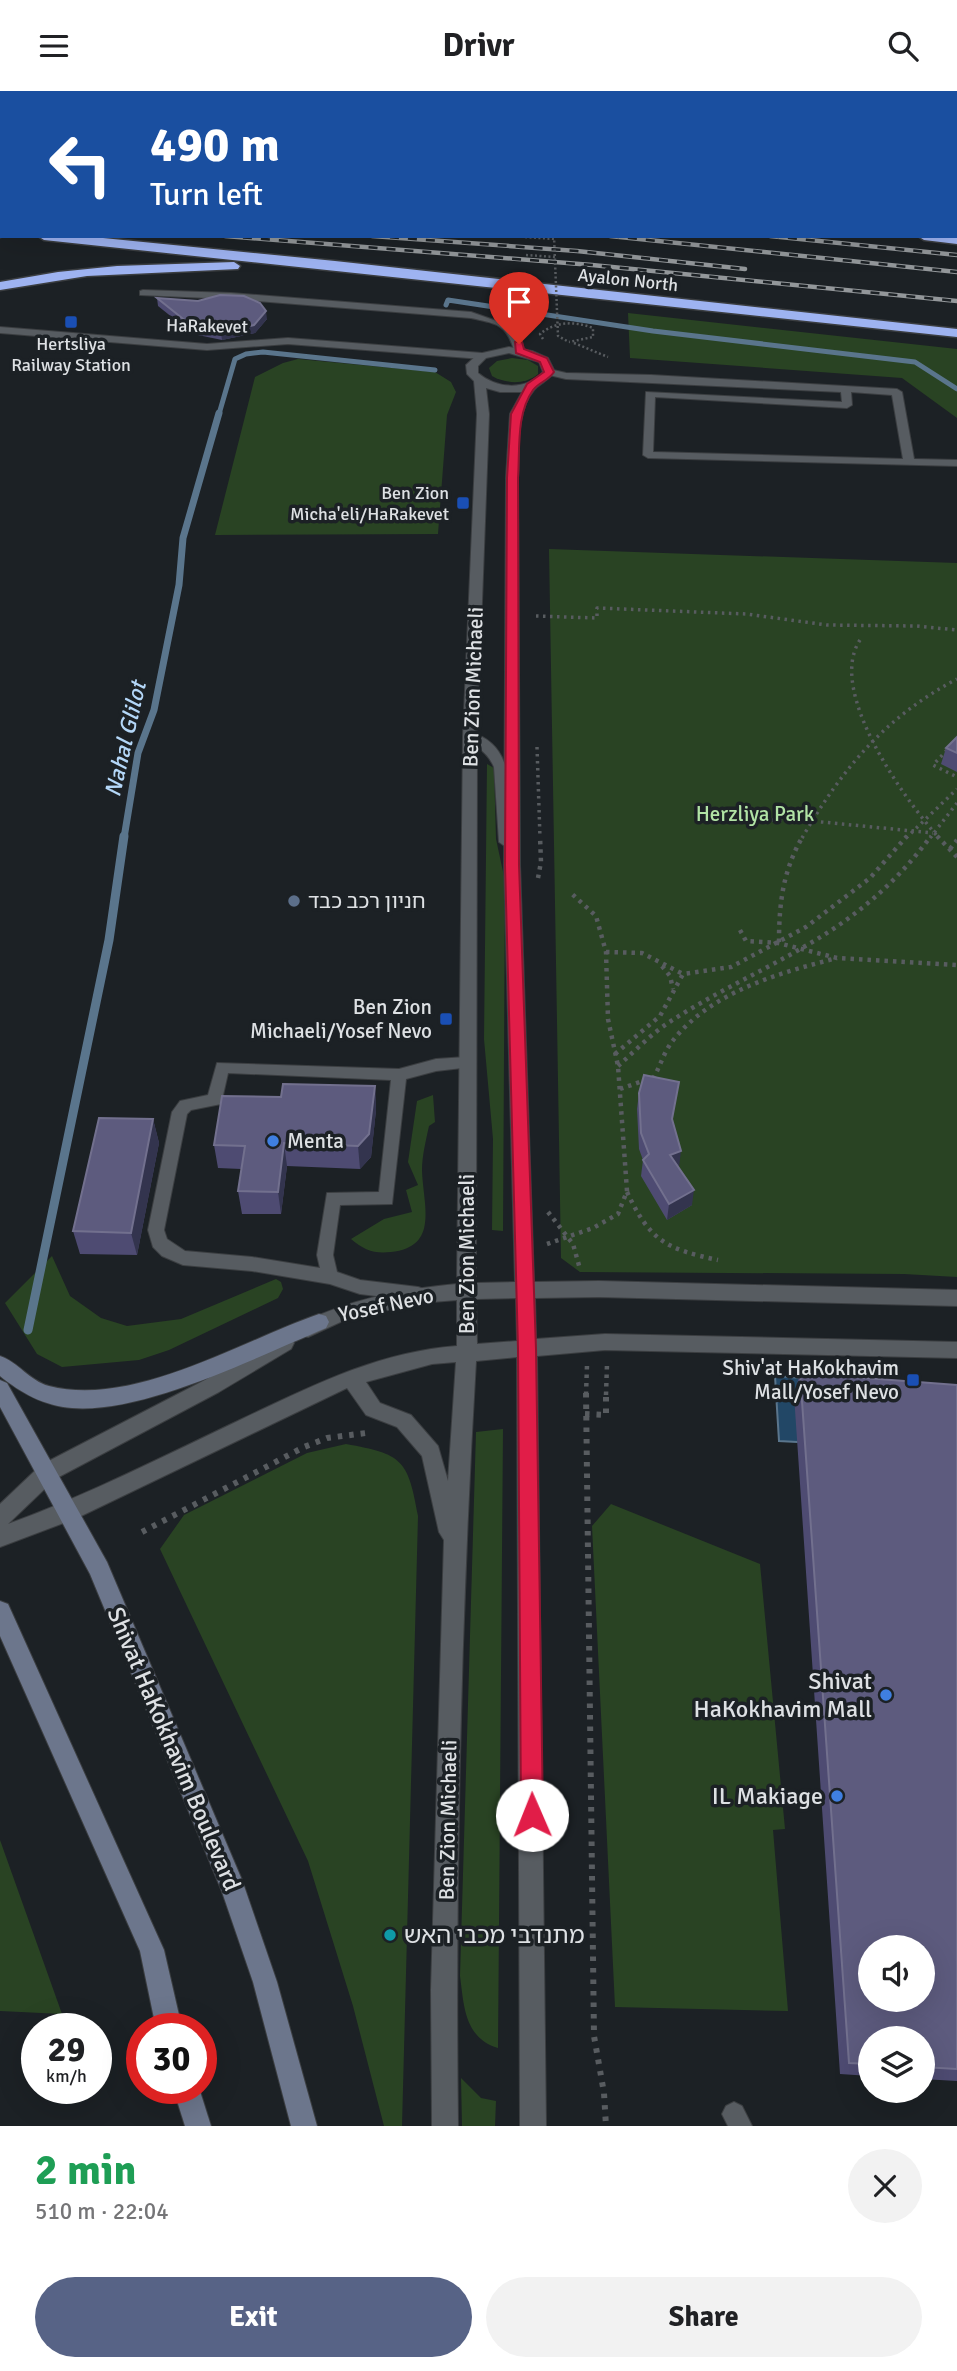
<!DOCTYPE html>
<meta charset="utf-8">
<style>
body{margin:0;font-family:Signika,"Noto Sans Hebrew",sans-serif;background:#f2f2f2;color:#202124;height:100vh;display:flex;flex-direction:column;font-size:26px;white-space:nowrap}
*{box-sizing:border-box;margin:0}
p{font-size:23px;color:#757577}
.icon{flex:none;width:38px;height:38px;fill:none;stroke:currentColor;stroke-width:2;stroke-linecap:round;stroke-linejoin:round}
.map{position:relative;height:2035px;overflow:hidden}
.drawer{display:flex;flex-direction:column;background:#fff;flex:1}
.drawer>*{flex:none}
.guide{position:absolute;left:0px;top:0px;width:957px;height:147px;box-shadow:0 7px 28px #0002;background:#1a4fa0;color:#fff;overflow:hidden}
.controls{position:absolute;left:858px;top:1844px;display:grid;gap:14px}
.controls a{display:grid;place-items:center;width:77px;height:77px;border-radius:50%;background:#fff;box-shadow:0 7px 28px #0002;font-size:35px}
.speed{position:absolute;left:21px;top:1922px;display:flex;gap:14px;font-size:35px;font-weight:700;text-align:center}
.speed>*{display:grid;place-content:center;width:91px;height:91px;border-radius:50%;background:#fff;box-shadow:0 7px 28px #0002;line-height:1}
.speed small{font-size:18px;font-weight:400}
.speed .limit{border:10px solid #d22;background:#fff;color:#111}
.pin{position:absolute;display:grid;place-items:center;width:60px;height:60px;color:#fff;margin:-72px -30px;border-radius:50% 50% 50% 0;rotate:-45deg;box-shadow:0 0 7px #0007}
.pin .icon{rotate:45deg}
.me{position:absolute;width:77px;margin:-38px;rotate:359deg;stroke-linejoin:round;filter:drop-shadow(0 0 5px #0008)}
.turn{display:flex;align-items:center;gap:24px;height:147px;padding:0 35px;font-size:32px}
.turn .icon{width:91px;height:91px;stroke-width:2.5}
.turn b{display:block;font-size:49px;line-height:60px}
.round{display:grid;place-items:center;flex:none;width:74px;height:74px;border-radius:37px;background:#f2f2f2}
.head{display:flex;align-items:center;justify-content:space-between;height:119px;padding:0 35px}
h1{font-size:42px;font-weight:700;line-height:52px;color:#1e9e55}
.action{display:flex;gap:14px;margin-top:auto;padding:14px 35px}
.action a{flex:1;height:80px;border-radius:42px;background:#576386;color:#fff;font-size:28px;font-weight:700;line-height:80px;text-align:center}
.action a+a{background:#f2f2f2;color:#202124}
header{display:flex;justify-content:space-between;align-items:center;height:91px;padding:0 35px;background:#fff;font-size:32px;font-weight:700}
.map>svg:first-child{display:block}
</style>
<header><svg class="icon" aria-label="menu" viewBox="0 0 24 24"><path d="M4 6h16M4 12h16M4 18h16"/></svg>Drivr<svg class="icon" aria-label="search" viewBox="0 0 24 24"><circle cx="10" cy="10" r="6"/><path d="M15 15l6 6"/></svg></header>
<div class="map">
<svg width="957" height="2035" viewBox="0 0 957 2035">
<rect width="100%" height="100%" fill="#1c2125"/>
<g fill="#294323">
<polygon points="628,222 957,258 957,327 902,287 630,267"/>
<path d="M512,267L528,269L538,275V283C525,294 506,293 492,285L489,277L497,270Z"/>
<polygon points="298,268 435,281 451,291 456,301 447,324 438,443 215,444 255,286 283,272"/>
<polygon points="549,458 957,472 957,1186 904,1183 580,1181 561,1167"/>
<polygon points="487,673 494,677 496,748 505,790 503,1140 492,1139 493,1048 484,948"/>
<path d="M433,1004L435,1031L429,1035C426,1049 422,1065 422,1079C423,1114 440,1156 391,1161C374,1163 364,1159 351,1148L384,1128L412,1121L406,1099L418,1094L408,1071L417,1010Z"/>
<polygon points="52,1165 70,1205 101,1227 127,1235 181,1228 276,1188 281,1191 283,1198 278,1207 169,1259 139,1269 62,1276 37,1263 5,1212"/>
<path d="M503,1338L498,1957C464,1947 464,1914 460,1885L476,1341Z"/>
<path d="M346,1353C402,1363 408,1368 418,1425L402,2035H384L353,1915L308,1770L160,1458L184,1424L307,1362Z"/>
<polygon points="611,1413 760,1473 785,1738 773,1739 788,1920 615,1916 592,1435"/>
<polygon points="0,1749 62,1923 0,1920"/>
<polygon points="461,1987 481,2007 496,2010 495,2035 462,2035"/>
</g>
<polygon fill="#224766" stroke="#5a758c" stroke-width="2" points="775,1285 927,1296 797,1351 779,1350"/>
<g fill="none" stroke-linecap="round" stroke-linejoin="round">
<g stroke="#5a758c" stroke-width="5">
<polyline points="446,214 448,209 653,240 915,271 957,298"/>
<polyline points="219,323 235,268 246,263 263,261 435,279"/>
</g>
<polyline stroke="#5a758c" stroke-width="7" points="124,747 138,662 154,619 179,494 183,447 219,322"/>
<polyline stroke="#5a758c" stroke-width="9" points="28,1239 109,849 124,745"/>
<g stroke="#3b3e41" stroke-width="2">
<g id="lane">
<path d="M143,199L231,202L471,221L511,235L521,246L524,260L515,262C507,234 499,233 471,227L231,208L140,204V200Z"/>
<polygon points="0,236 207,253 288,247 482,262 487,265 482,268 288,253 207,259 0,242"/>
<path d="M549,278L566,282L651,284L897,298L902,301L914,368L957,369V375L648,367L643,364L646,301L842,311L841,301L566,288L545,283L544,281ZM851,301L892,304L903,368L653,361L655,306L847,317L852,314Z"/>
<path d="M470,641C521,656 506,710 513,751L511,754L506,756L499,751L494,676C487,660 476,656 464,645Z"/>
<path d="M466,966L471,968L474,972L471,976L436,980L406,988L392,1113L340,1114L333,1164L337,1181L360,1189L418,1196L424,1198L427,1203L424,1208L418,1210L360,1203L330,1193L252,1180L183,1174L162,1165L153,1156L148,1139L172,1021L180,1010L208,1004L217,972L399,978L436,968ZM228,982L391,989L379,1101L327,1102L317,1164L320,1177L252,1166L185,1160L167,1148L164,1139L187,1023L191,1019L221,1013Z"/>
<polygon points="734,2011 742,2015 752,2035 728,2035 722,2023 726,2015"/>
</g>
</g>
<g stroke="#3b3e41" stroke-width="2">
<g id="street">
<rect x="266" y="0" width="8" height="2"/>
<path d="M509,256L532,260L548,267L555,281C549,289 539,293 534,299C515,321 520,360 518,387L520,774L534,1191L599,1190L957,1199V1215L599,1206L535,1207L536,1248L605,1243L957,1251V1267L605,1259L537,1265L546,2035H520L517,1266L476,1270C461,1524 455,1780 458,2035H432L431,1899L444,1449L439,1441L422,1365L397,1336L366,1324L347,1297L77,1427L0,1456V1413L41,1374L205,1289L284,1244L291,1246L294,1252L291,1258L219,1301L55,1388L8,1433C88,1404 164,1365 242,1328C312,1295 378,1261 457,1255V1209L420,1212L347,1228L308,1246L301,1244L298,1238L301,1232C351,1208 402,1198 457,1193L463,645L477,323L474,290L467,283L466,274L478,263ZM509,262L539,271L543,281C526,300 497,298 478,282V275L486,267ZM486,297L500,301H522L510,323L506,387L504,774L515,1191L476,1192L477,645L489,323ZM516,1207L517,1250L477,1253L476,1208ZM456,1271L448,1390L438,1355L411,1324L380,1312L366,1291L432,1273Z"/>
</g>
</g>
<g stroke="#3b3e41" stroke-width="2">
<g id="secondary">
<polygon points="120,0 136,0 137,2 121,2"/>
<polygon points="172,0 187,0 188,2 173,2"/>
<polygon points="218,0 256,0 257,2 217,2"/>
<rect x="956" y="9" width="1" height="6"/>
<path d="M319,1223L326,1225L329,1231L326,1237C259,1265 144,1323 72,1317C44,1315 21,1302 0,1285V1265C18,1271 30,1290 49,1295C133,1317 241,1250 319,1223Z"/>
<polygon points="0,1289 7,1292 107,1471 242,1789 277,1891 317,2035 291,2035 253,1891 221,1798 90,1483 0,1316"/>
<polygon points="0,1510 8,1513 164,1859 182,1937 156,1937 140,1860 0,1545"/>
<polygon points="173,1997 199,1997 211,2035 185,2035"/>
</g>
</g>
<g stroke="#3b3e41" stroke-width="3">
<g id="highway">
<rect x="0" y="66" width="2" height="6"/>
<polygon points="0,138 2,138 3,145 0,146"/>
<polygon points="38,145 83,145 335,170 957,238 957,246 44,149"/>
<polygon points="918,145 957,145 957,153 924,149"/>
<polygon points="234,171 240,175 238,178 87,185 0,199 0,191 58,181 117,175"/>
</g>
</g>
<g stroke="#585c60" stroke-width="2.5" stroke-dasharray="2 2.5" stroke-linecap="butt">
<polyline points="525,146 554,148"/>
<polyline points="526,164 555,166"/>
<path d="M543,248L540,243C556,230 575,230 593,237V246L569,251"/>
<polyline points="574,252 608,266"/>
</g>
<g stroke="#585c60" stroke-width="3.5" stroke-dasharray="2.5 4.5" stroke-linecap="butt">
<polyline points="536,525 597,527 597,517 746,523 827,534 916,535 957,539"/>
<path d="M860,549C826,600 905,709 939,747"/>
<polyline points="537,656 540,747"/>
<polyline points="947,659 933,674 957,686"/>
<polyline points="737,728 812,730 933,742"/>
<path d="M802,747C842,678 885,626 957,588"/>
<polyline points="906,747 957,698"/>
<polyline points="930,747 957,712"/>
</g>
<g stroke="#585c60" stroke-width="4.5" stroke-dasharray="3.5 5" stroke-linecap="butt">
<polyline points="937,745 957,766"/>
<polyline points="950,758 957,749"/>
<polyline points="538,787 541,771 540,745"/>
<polyline points="740,839 746,850 778,852 837,867 957,874"/>
<path d="M779,851C779,812 783,779 803,745"/>
<polyline points="606,861 642,862 683,883"/>
<polyline points="662,875 670,885 673,898"/>
<polyline points="615,963 660,925 683,883 731,876 806,836 870,787 907,745"/>
<path d="M618,975C635,960 652,942 671,930C722,897 779,873 830,840C870,814 903,783 931,745"/>
<path d="M620,998L654,986C660,975 664,962 671,952C709,901 779,882 837,867"/>
<path d="M627,1101C650,1150 666,1158 718,1169"/>
<polyline points="548,1121 573,1153 580,1178"/>
<polyline points="547,1153 593,1137 618,1123 627,1100 618,975 608,928 606,861 596,825 571,802"/>
<polyline points="586,1304 587,1274"/>
<polyline points="606,1304 607,1273"/>
</g>
<g stroke="#585c60" stroke-width="6" stroke-dasharray="4.5 7" stroke-linecap="butt">
<polyline points="586,1302 594,1945 604,2002 606,2035"/>
<polyline points="585,1323 606,1324 606,1302"/>
<polyline points="142,1441 304,1356 327,1347 366,1342"/>
</g>
<use href="#lane" fill="#575c61" fill-rule="evenodd"/>
<use href="#street" fill="#575c61" fill-rule="evenodd"/>
<use href="#secondary" fill="#6c768c" fill-rule="evenodd"/>
<use href="#highway" fill="#9eb3f1" fill-rule="evenodd"/>
<g stroke="#93979a" stroke-width="4.5">
<g id="rail">
<polyline points="225,145 592,174 957,210"/>
<polyline points="372,145 577,160 745,178"/>
<polyline points="610,145 957,181"/>
<polyline points="770,145 957,164"/>
</g>
</g>
<use href="#rail" stroke="#1c2125" stroke-width="2.5" stroke-dasharray="9" stroke-linecap="butt"/>
<polyline stroke="#585c60" stroke-width="2.5" stroke-dasharray="2 2.5" stroke-linecap="butt" points="554,145 558,245 569,251"/>
</g>
<g fill="#4e4b72">
<polygon points="413,0 927,0 920,2 421,2"/>
<polygon points="157,207 267,228 255,242 222,249 193,243 158,215"/>
<polygon points="957,646 957,681 941,673 946,657"/>
<polygon points="679,991 672,1029 679,1076 692,1114 667,1129 641,1085 643,1069 639,1058 637,1018 639,1002"/>
<polygon points="375,995 376,1019 371,1066 360,1078 287,1075 281,1123 242,1123 238,1100 241,1078 218,1077 214,1054"/>
<polygon points="153,1028 159,1052 137,1164 80,1163 73,1140"/>
<polygon points="800,1282 957,1294 957,1990 922,1988 922,1948 870,1948 870,1985 840,1983 794,1304"/>
</g>
<g fill="#33344e">
<polygon points="830,0 875,0 874,2 819,2"/>
<polygon points="884,0 927,0 920,2 884,2"/>
<polygon points="266,220 267,228 255,242 222,249 221,242"/>
<polygon points="375,995 376,1019 371,1066 360,1078 358,1055"/>
<polygon points="153,1028 159,1052 137,1164 131,1142"/>
<polygon points="284,1052 287,1075 281,1123 278,1101"/>
<polygon points="681,1060 679,1076 670,1064"/>
<polygon points="694,1099 692,1114 667,1129 669,1113"/>
</g>
<g fill="#5d5b7e" stroke="#72708e" stroke-width="2" fill-rule="evenodd">
<polygon points="454,0 830,0 819,2 461,2"/>
<polygon points="220,204 244,205 260,212 266,220 254,234 221,242 192,235 157,207 198,210"/>
<polygon points="957,646 957,662 946,657"/>
<polygon points="644,984 679,991 672,1028 681,1060 670,1064 694,1099 669,1113 643,1069 649,1063 641,1042 639,1002"/>
<polygon points="283,993 375,995 369,1043 358,1055 284,1052 278,1101 238,1100 245,1055 214,1054 222,1005 281,1006"/>
<polygon points="99,1027 153,1028 131,1142 73,1140"/>
<path d="M800,1282L957,1294V1978L922,1976V1948H870V1973L849,1972ZM870,1857H922V1909H870Z"/>
</g>
<path fill="#e11d48" stroke="#92132f" stroke-width="2" d="M515,251H522L524,258L547,267L554,281C548,290 539,291 533,299C516,323 520,358 518,387L519,774L536,1258L543,1724L539,1731L532,1734L524,1731L521,1724L518,1258L505,774L507,387L511,323L527,293L544,281L540,271L516,262Z"/>
<g fill="#1a4fb4" stroke="#1c2125" stroke-width="2.5">
<rect x="64" y="224" width="14" height="14" rx="3.5"/>
<rect x="456" y="405" width="14" height="14" rx="3.5"/>
<rect x="439" y="921" width="14" height="14" rx="3.5"/>
<rect x="906" y="1282" width="14" height="14" rx="3.5"/>
</g>
<circle fill="#5c6f8a" stroke="#1c2125" stroke-width="2.5" cx="294" cy="810" r="7"/>
<g fill="#3f7fe0" stroke="#1c2125" stroke-width="2.5">
<circle cx="273" cy="1050" r="7"/>
<circle cx="886" cy="1604" r="7"/>
<circle cx="837" cy="1705" r="7"/>
</g>
<circle fill="#0f9aa8" stroke="#1c2125" stroke-width="2.5" cx="390" cy="1844" r="7"/>
<g text-anchor="middle" stroke-width="7" stroke-linejoin="round" paint-order="stroke">
<g font-size="18" fill="#dee1e4" stroke="#1c2125">
<text transform="translate(628 189) rotate(6)" y="6">Ayalon North</text>
<text transform="translate(207 235) rotate(1)" y="6">HaRakevet</text>
</g>
<g font-size="18" fill="#dee1e4" stroke="#1c2125">
<text x="71" y="259">Hertsliya<tspan x="71" dy="21">Railway Station</tspan></text>
<text x="449" y="408" text-anchor="end">Ben Zion<tspan x="449" dy="21">Micha'eli/HaRakevet</tspan></text>
</g>
<g font-size="21" fill="#dee1e4" stroke="#1c2125">
<text transform="translate(473 596) rotate(-88)" y="7">Ben Zion Michaeli</text>
<text transform="translate(467 1163) rotate(-90)" y="7">Ben Zion Michaeli</text>
<text transform="translate(386 1214) rotate(-12)" y="7">Yosef Nevo</text>
<text transform="translate(448 1729) rotate(-89)" y="7">Ben Zion Michaeli</text>
</g>
<g font-size="21" fill="#b1e3a5" stroke="#1c2125">
<text x="755" y="730">Herzliya Park</text>
</g>
<g font-size="21" fill="#dee1e4" stroke="#1c2125" text-anchor="start">
<text x="308" y="817">חניון רכב כבד</text>
<text x="432" y="923" text-anchor="end">Ben Zion<tspan x="432" dy="24">Michaeli/Yosef Nevo</tspan></text>
<text x="287" y="1057">Menta</text>
<text x="899" y="1284" text-anchor="end">Shiv'at HaKokhavim<tspan x="899" dy="24">Mall/Yosef Nevo</tspan></text>
</g>
<g font-size="23" font-style="italic" fill="#b4d7f8" stroke="#1c2125">
<text transform="translate(125 648) rotate(-77)" y="8">Nahal Glilot</text>
</g>
<g font-size="24" fill="#dee1e4" stroke="#1c2125" text-anchor="end">
<text x="872" y="1598">Shivat<tspan x="872" dy="28">HaKokhavim Mall</tspan></text>
<text x="823" y="1713">IL Makiage</text>
<text x="404" y="1852" text-anchor="start">מתנדבי מכבי האש</text>
</g>
<g font-size="24" fill="#dee1e4" stroke="#1c2125">
<text transform="translate(174 1658) rotate(67)" y="8">Shivat HaKokhavim Boulevard</text>
</g>
</g>
</svg>
<div class="controls">
<a><svg class="icon" aria-label="sound" viewBox="0 0 24 24"><path d="M4 9h4l5-4v14l-5-4H4zM17 9q2 3 0 6"/></svg></a>
<a><svg class="icon" aria-label="layers" viewBox="0 0 24 24"><path d="M12 4l9 5-9 5-9-5zM3 14l9 5 9-5"/></svg></a>
</div>
<div class="speed"><div>29<small>km/h</small></div><div class="limit">30</div></div>
<div class="pin" style="left:519px;top:253px;background:#d93025"><svg class="icon" aria-label="arrive" viewBox="0 0 24 24"><path d="M6 21V4h12l-3 4 3 4H6"/></svg></div>
<svg class="me" style="left:532px;top:1724px" viewBox="-20 -20 40 40"><circle r="19" fill="#fff"/><path d="M0-13L10 11 0 6-10 11z" fill="#e11d48"/></svg>
<div class="guide">
<div class="turn"><svg class="icon" aria-label="left" viewBox="0 0 24 24"><path d="M17 20v-9H6M10 6l-5 5 5 5"/></svg><div><b>490 m</b>Turn left</div></div>
</div>
</div>
<section class="drawer">
<div class="head"><div><h1>2 min</h1><p>510 m · 22:04</p></div><a class="round"><svg class="icon" aria-label="close" viewBox="0 0 24 24"><path d="M6 6l12 12M18 6L6 18"/></svg></a></div>
<div class="action"><a>Exit</a><a>Share</a></div>
</section>
